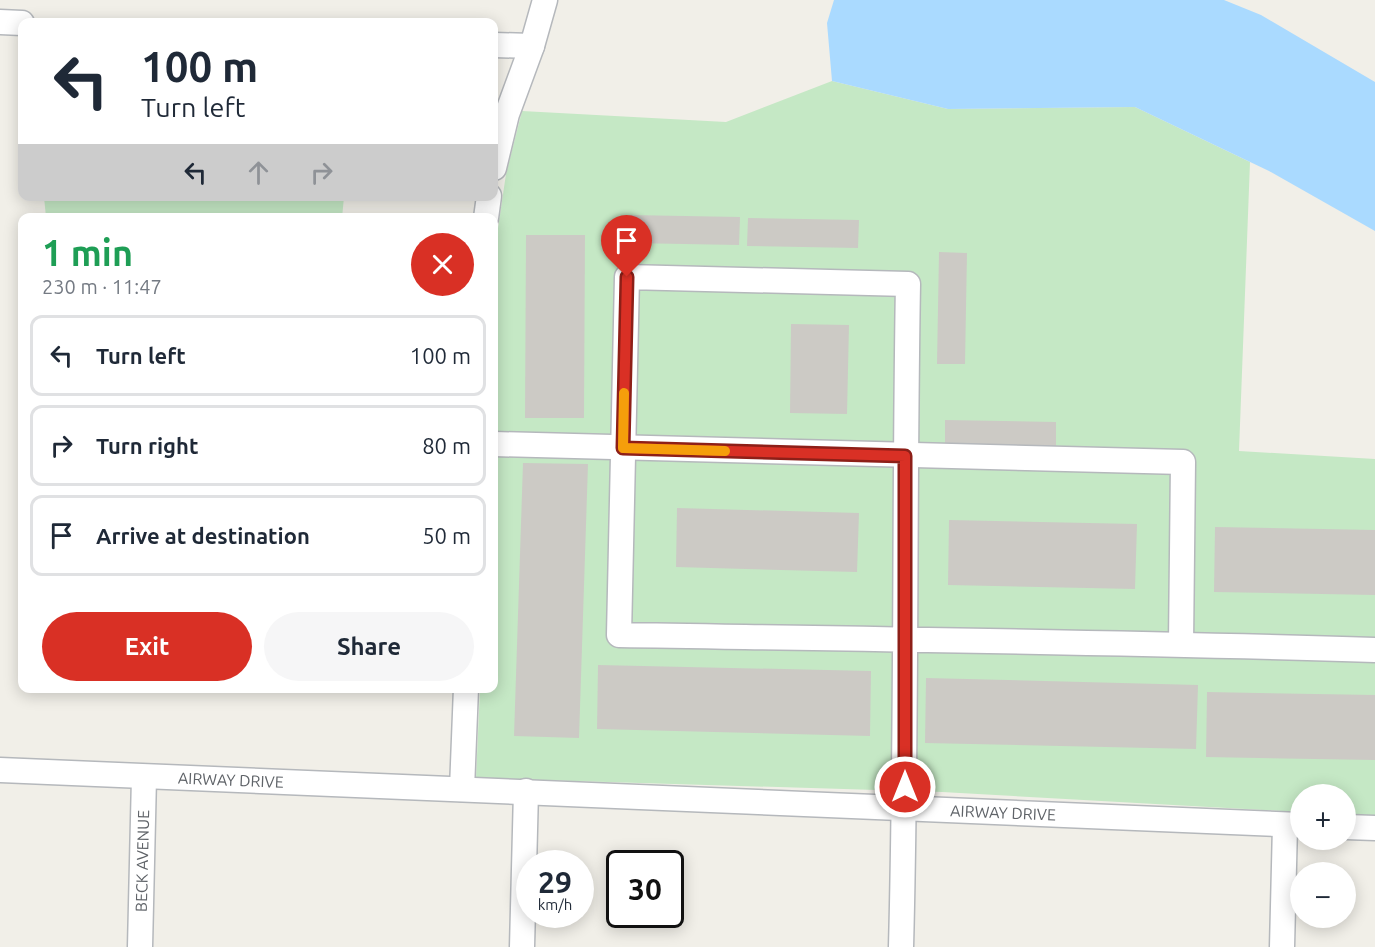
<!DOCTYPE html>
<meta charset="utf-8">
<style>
body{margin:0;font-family:Ubuntu,sans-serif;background:#f6f6f7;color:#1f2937;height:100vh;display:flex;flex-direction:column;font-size:22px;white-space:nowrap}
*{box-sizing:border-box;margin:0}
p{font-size:20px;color:#747a83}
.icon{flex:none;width:33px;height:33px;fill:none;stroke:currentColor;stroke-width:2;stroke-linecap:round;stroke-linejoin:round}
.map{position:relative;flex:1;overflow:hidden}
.side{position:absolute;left:18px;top:213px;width:480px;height:480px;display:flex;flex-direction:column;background:#fff;border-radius:12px;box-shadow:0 3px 15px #0003}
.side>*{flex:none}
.guide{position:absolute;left:18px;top:18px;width:480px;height:183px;border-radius:12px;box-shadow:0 3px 15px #0003;background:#fff;color:#1f2937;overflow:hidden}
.tools{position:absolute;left:1290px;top:784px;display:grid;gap:12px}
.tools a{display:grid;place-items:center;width:66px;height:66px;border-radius:50%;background:#fff;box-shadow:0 3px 15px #0003;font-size:30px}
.speed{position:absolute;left:516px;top:850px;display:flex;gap:12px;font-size:30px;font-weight:700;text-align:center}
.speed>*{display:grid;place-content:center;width:78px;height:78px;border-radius:50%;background:#fff;box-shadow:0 3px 15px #0003;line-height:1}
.speed small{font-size:15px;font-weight:400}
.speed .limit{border:3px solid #111;border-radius:9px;background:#fff;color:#111}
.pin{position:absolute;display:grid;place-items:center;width:51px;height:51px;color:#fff;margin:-62px -26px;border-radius:50% 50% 50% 0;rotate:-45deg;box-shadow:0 0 6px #0007}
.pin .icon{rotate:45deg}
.me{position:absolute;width:66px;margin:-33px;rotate:0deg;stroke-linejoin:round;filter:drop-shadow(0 0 4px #0008)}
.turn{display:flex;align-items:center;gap:21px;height:126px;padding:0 24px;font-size:27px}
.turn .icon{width:78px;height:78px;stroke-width:2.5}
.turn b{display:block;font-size:42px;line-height:51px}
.lanes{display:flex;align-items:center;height:57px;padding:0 24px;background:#0003;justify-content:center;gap:30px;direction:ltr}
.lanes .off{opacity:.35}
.round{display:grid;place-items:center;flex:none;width:63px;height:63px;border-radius:32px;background:#f6f6f7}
.summary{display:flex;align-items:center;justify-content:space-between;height:102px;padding:0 24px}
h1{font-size:36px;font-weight:700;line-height:45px;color:#1e9e55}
.button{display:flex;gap:12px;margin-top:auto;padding:12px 24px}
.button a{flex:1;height:69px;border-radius:36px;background:#d93025;color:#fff;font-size:24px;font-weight:700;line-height:69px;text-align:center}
.button a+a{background:#f6f6f7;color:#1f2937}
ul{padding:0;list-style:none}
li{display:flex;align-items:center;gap:18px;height:81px;margin:0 12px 9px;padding:0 12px;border:3px solid #e0e1e3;border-radius:12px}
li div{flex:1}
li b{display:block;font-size:22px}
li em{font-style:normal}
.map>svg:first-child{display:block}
</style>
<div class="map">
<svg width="1375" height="947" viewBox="0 0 1375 947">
<rect width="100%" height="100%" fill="#f1efe8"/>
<g fill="#c5e8c5">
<polygon points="832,81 948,109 1135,107 1250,162 1239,451 1375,459 1375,816 1346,814 1346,795 1300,795 1300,812 942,792 476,778 480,689 494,688 494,347 498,228 506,174 522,111 726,122"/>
<polygon points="44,197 44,196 344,197 342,218 46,217"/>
</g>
<polygon fill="#aadaff" points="834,0 1224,0 1261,15 1375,82 1375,231 1269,171 1135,107 948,109 832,81 827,23"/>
<g fill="#cccac5">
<polygon points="629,215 740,217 739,245 629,243"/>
<polygon points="748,218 859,220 858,248 747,246"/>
<polygon points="526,235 585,235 584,418 525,418"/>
<polygon points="939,252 967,253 965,364 937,364"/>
<polygon points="791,324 849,325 847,414 790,413"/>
<polygon points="945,420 1056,422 1056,450 945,448"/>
<polygon points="523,463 588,464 579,738 514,736"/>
<polygon points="677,508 859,513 857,572 676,567"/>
<polygon points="949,520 1137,524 1135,589 948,585"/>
<polygon points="1215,527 1375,530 1375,595 1214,592"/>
<polygon points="598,665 871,671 870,736 597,729"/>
<polygon points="926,678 1198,685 1196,749 925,743"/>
<polygon points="1207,692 1375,695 1375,760 1206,757"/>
</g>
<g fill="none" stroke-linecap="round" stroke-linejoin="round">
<g stroke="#b5b8bc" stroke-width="27">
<g id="street">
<polyline points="0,22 22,23"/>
<polyline points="494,45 532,46"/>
<polyline points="494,168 507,114 532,46 545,0"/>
<polyline points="486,218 489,196"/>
<polyline points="494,444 1183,462 1181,644"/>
<path id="s1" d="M0,770L1300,825"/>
<polyline points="462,789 466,688"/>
<polyline points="1346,827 1375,828"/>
<path id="s2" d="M140,947L144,777"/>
<polyline points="522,947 526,791"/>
<path d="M901,947C907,726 904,505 908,284L627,277L619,635C871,639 1123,642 1375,650"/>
<polyline points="1282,947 1285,825"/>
</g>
</g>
<use href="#street" stroke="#fff" stroke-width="24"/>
</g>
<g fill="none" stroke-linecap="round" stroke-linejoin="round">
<g stroke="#8d1f18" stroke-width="15">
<polyline id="route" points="627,277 623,448 905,456 905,787"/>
</g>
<use href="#route" stroke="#d93025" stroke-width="10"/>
<polyline stroke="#f59e0b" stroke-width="10" points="624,393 623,448 725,451"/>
</g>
<g text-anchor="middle" stroke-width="4.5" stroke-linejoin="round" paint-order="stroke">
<g font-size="16" fill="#5f6368" stroke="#fff">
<text dy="6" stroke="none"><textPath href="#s1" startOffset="231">AIRWAY DRIVE</textPath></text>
<text dy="6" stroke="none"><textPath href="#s1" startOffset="1004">AIRWAY DRIVE</textPath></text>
<text dy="6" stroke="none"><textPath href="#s2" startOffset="86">BECK AVENUE</textPath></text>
</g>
</g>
</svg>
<div class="tools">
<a>+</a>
<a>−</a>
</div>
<div class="speed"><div>29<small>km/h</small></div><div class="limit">30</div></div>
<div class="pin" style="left:627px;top:277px;background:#d93025"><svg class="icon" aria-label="arrive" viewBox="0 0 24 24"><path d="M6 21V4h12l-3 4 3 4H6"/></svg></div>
<svg class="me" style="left:905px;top:787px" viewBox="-20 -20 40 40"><circle r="17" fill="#d93025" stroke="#fff" stroke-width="3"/><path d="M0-11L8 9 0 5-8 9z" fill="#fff"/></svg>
<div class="guide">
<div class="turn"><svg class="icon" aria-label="left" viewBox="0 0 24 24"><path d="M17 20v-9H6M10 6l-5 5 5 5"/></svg><div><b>100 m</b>Turn left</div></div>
<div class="lanes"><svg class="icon" aria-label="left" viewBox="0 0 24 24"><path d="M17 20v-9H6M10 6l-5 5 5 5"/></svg><svg class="icon off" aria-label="ahead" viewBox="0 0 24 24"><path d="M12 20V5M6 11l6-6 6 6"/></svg><svg class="icon off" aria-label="right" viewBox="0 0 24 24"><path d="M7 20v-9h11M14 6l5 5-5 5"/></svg></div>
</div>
<section class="side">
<div class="summary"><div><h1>1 min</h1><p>230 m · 11:47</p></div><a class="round" style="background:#d93025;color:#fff"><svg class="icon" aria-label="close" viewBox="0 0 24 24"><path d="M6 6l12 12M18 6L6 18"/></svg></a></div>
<ul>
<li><svg class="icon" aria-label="left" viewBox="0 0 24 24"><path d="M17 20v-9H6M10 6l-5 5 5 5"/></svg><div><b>Turn left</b></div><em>100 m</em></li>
<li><svg class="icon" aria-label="right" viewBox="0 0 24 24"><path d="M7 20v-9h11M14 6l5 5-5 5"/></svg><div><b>Turn right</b></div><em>80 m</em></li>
<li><svg class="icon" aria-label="arrive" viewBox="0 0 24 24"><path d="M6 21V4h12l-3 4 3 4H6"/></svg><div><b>Arrive at destination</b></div><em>50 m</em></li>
</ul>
<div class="button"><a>Exit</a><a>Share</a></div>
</section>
</div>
